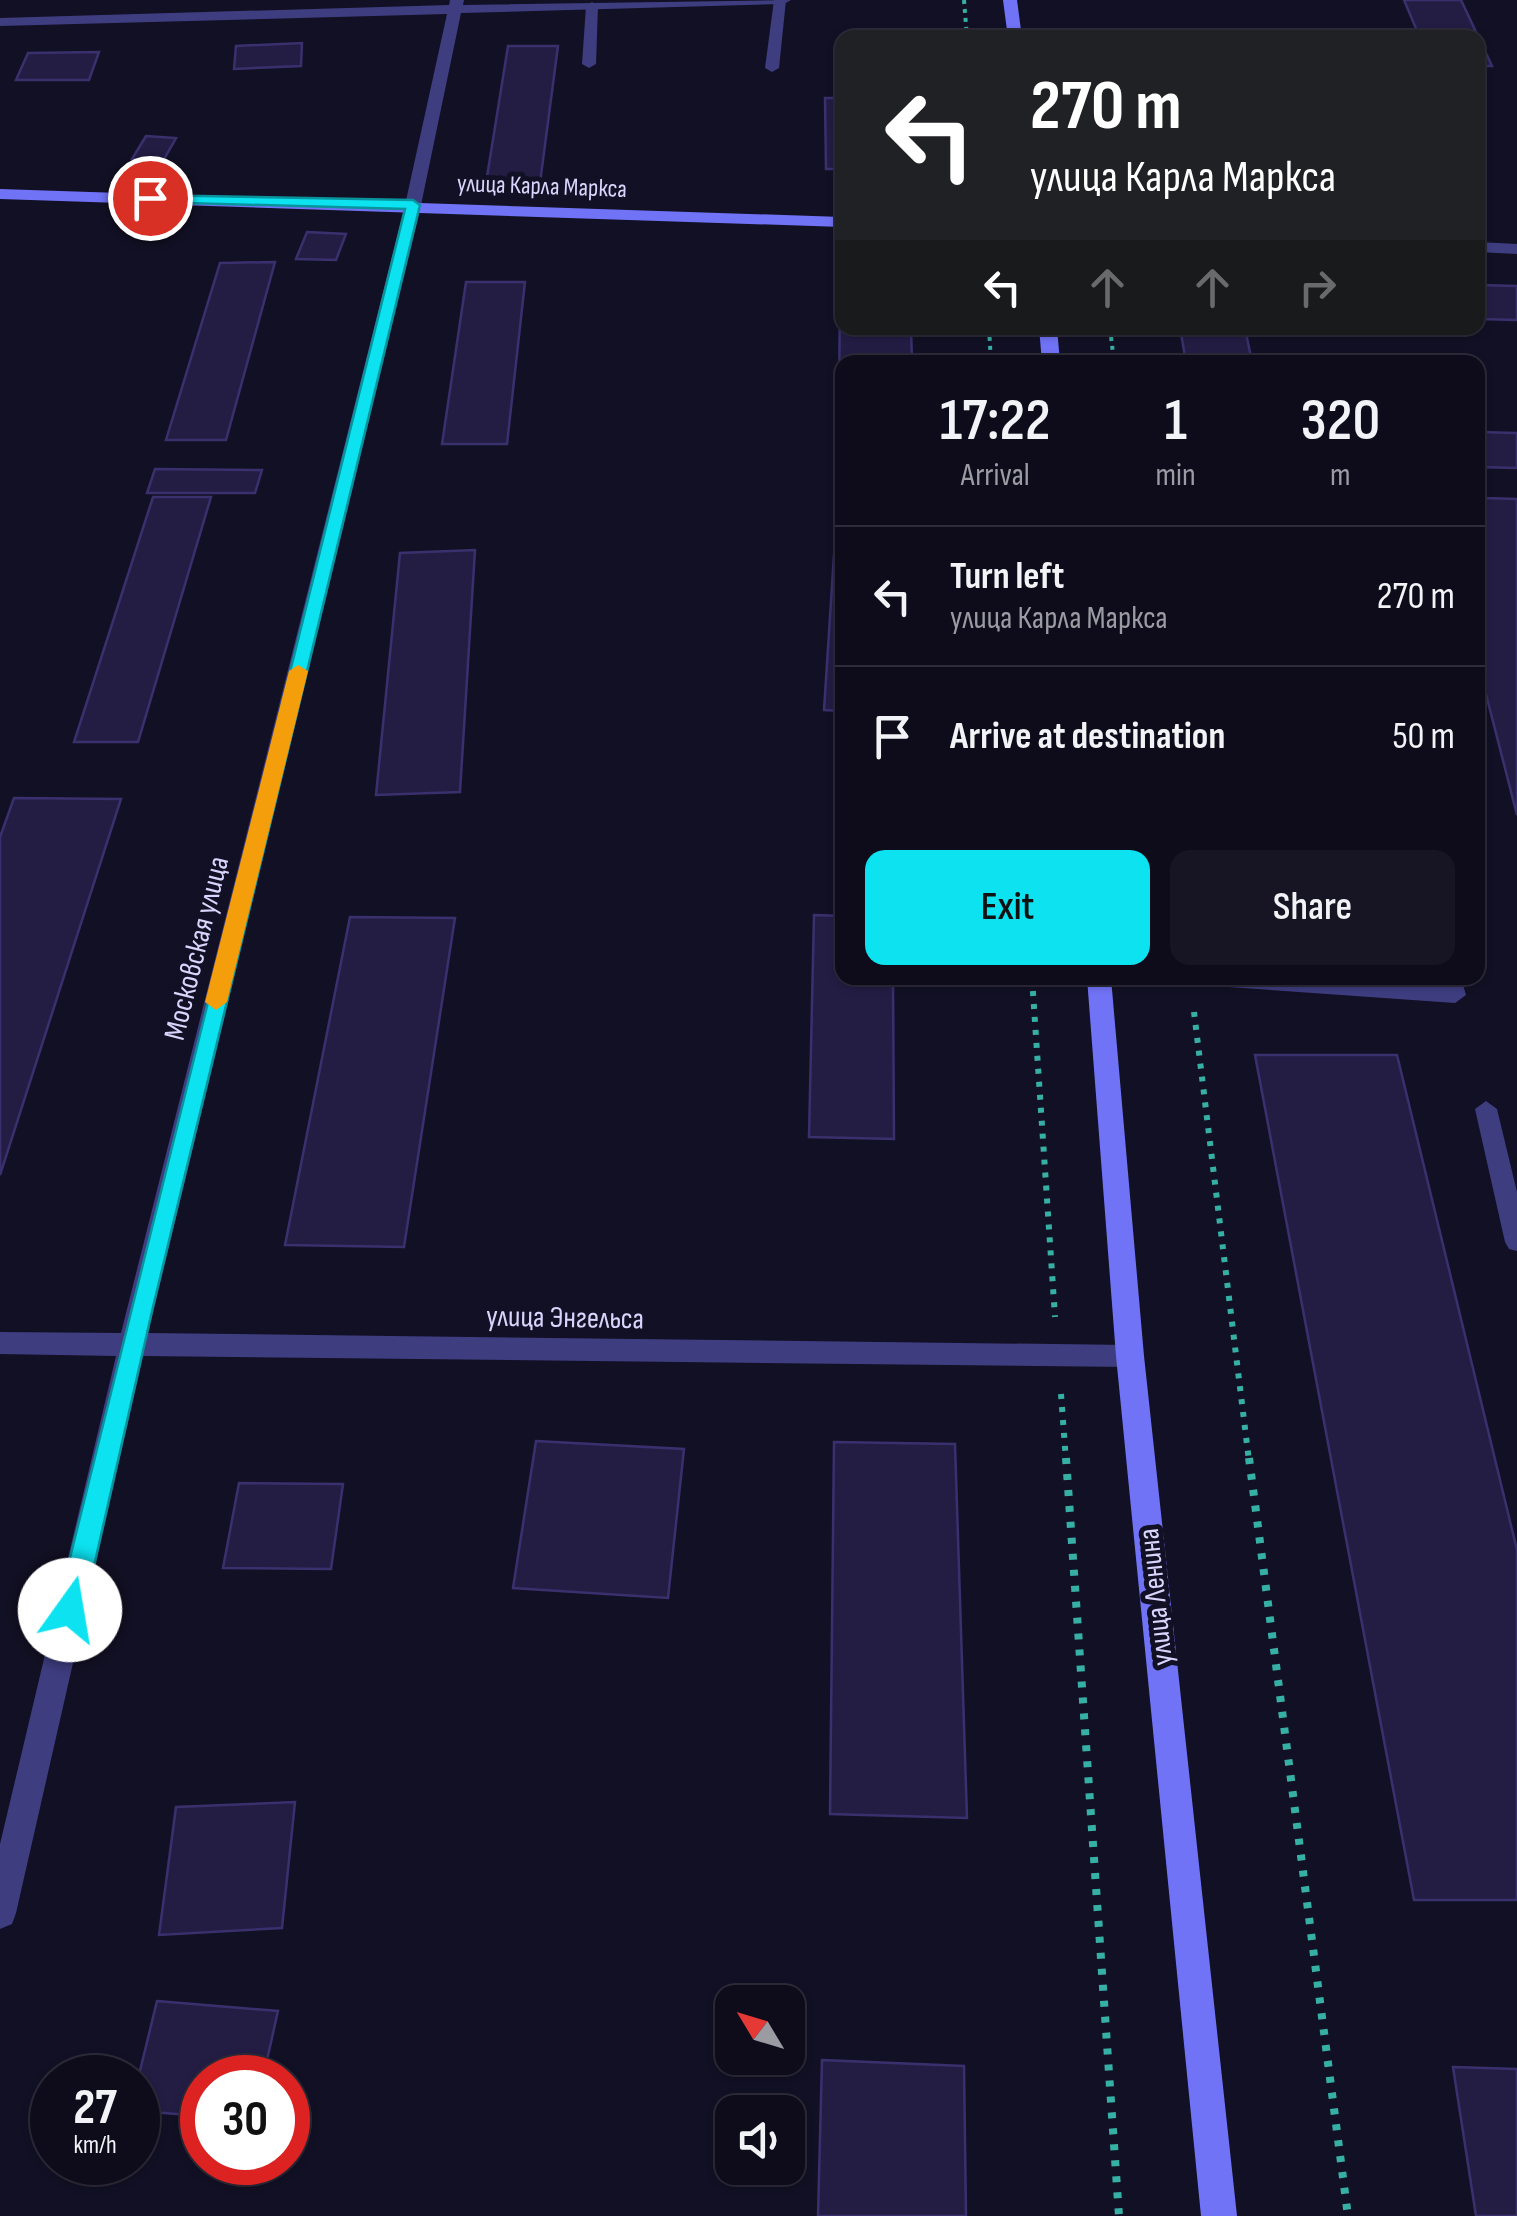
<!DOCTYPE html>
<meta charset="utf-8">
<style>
body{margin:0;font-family:"Sofia Sans Condensed",sans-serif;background:#171524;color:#f1f3f6;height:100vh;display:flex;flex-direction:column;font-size:38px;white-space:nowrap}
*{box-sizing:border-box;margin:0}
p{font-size:32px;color:#9b9ba3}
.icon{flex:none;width:55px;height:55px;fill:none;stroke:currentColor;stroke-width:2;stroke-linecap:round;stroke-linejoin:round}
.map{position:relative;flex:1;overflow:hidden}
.sheet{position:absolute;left:835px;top:355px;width:650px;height:630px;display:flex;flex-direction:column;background:#0e0c1b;border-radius:20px;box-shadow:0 2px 8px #0004,0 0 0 2px #2e2c3a}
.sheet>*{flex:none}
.banner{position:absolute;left:835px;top:30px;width:650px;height:305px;border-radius:20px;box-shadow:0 2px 8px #0004,0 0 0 2px #2e2c3a;background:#202124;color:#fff;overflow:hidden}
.needle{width:65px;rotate:308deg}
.controls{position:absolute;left:715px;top:1985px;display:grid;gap:20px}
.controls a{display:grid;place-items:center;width:90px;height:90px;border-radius:20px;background:#0e0c1b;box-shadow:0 2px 8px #0004,0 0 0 2px #2e2c3a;font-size:50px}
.speed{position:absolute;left:30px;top:2055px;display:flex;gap:20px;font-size:50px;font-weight:700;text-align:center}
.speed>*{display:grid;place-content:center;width:130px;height:130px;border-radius:50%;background:#0e0c1b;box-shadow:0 2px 8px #0004,0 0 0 2px #2e2c3a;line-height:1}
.speed small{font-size:25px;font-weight:400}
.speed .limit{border:15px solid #d22;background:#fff;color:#111}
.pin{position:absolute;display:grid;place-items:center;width:85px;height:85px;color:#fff;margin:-42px;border:5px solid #fff;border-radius:50%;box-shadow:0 2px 10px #0007}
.me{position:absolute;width:110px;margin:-55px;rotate:13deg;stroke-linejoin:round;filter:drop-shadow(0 0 8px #0008)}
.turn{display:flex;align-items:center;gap:35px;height:210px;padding:0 30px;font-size:45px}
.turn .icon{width:130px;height:130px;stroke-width:2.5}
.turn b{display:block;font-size:70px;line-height:85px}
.lanes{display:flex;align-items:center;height:95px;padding:0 30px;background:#0003;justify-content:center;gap:50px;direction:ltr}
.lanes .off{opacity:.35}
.eta{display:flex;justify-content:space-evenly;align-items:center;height:170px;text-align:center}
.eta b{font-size:60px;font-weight:600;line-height:70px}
.button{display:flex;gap:20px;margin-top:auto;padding:20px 30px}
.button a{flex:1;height:115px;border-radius:20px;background:#0de2f1;color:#111;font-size:40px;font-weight:600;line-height:115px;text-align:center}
.button a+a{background:#171524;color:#f1f3f6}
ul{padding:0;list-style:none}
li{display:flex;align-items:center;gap:30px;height:140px;padding:0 30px;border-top:2px solid #2e2c3a}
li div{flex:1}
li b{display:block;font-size:38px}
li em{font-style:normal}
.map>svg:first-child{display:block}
</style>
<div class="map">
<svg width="1517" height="2216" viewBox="0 0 1517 2216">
<rect width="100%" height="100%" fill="#121024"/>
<g fill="#231d44" stroke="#3a306e" stroke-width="2.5">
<polygon points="1404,0 1461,0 1492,66 1478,66 1478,38 1420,38"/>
<polygon points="302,43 301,66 234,69 236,46"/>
<polygon points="508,46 558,46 540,183 486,183"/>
<polygon points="99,52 89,80 16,80 28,53"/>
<polygon points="825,98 842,98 842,169 826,169"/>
<polygon points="146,136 176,138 163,161 132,159"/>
<polygon points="307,232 346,234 336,260 296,259"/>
<polygon points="275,262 226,440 166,440 220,263"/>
<polygon points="466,282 525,282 507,444 442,444"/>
<polygon points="1478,285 1517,286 1517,320 1478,319"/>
<polygon points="840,290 842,328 911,328 912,362 842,362 842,404 839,404"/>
<polygon points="1180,328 1245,328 1252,362 1186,362"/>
<polygon points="1478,432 1517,433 1517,468 1478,467"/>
<polygon points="155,469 262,470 255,493 147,493"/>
<polygon points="1478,480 1481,481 1486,498 1517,499 1517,815 1478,663"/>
<polygon points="153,497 211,497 138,742 74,742"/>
<polygon points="475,550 460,792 376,795 400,553"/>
<polygon points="834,555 842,555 842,711 824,710"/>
<polygon points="14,798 121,799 0,1175 0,837"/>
<polygon points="814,915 842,916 842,978 893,978 894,1139 809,1137"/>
<polygon points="350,917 455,918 404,1247 285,1245"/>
<polygon points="1255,1055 1397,1055 1517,1550 1517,1900 1414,1900"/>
<polygon points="536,1441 684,1449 668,1598 513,1588"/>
<polygon points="834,1442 955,1444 967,1818 830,1814"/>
<polygon points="239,1483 343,1484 331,1569 223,1568"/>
<polygon points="295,1802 282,1928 159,1935 176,1807"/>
<polygon points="157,2001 278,2011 263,2078 202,2078 202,2116 138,2111 138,2079"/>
<polygon points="822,2060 964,2066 966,2216 818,2216"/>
<polygon points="1453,2067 1517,2069 1517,2216 1476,2216"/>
</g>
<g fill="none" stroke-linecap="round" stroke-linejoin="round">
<g stroke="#36b0a4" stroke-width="4" stroke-dasharray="4 5" stroke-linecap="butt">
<polyline points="964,0 967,38"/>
<polyline points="989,328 991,362"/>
<polyline points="1110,328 1114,362"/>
</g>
<g stroke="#36b0a4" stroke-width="6" stroke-dasharray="5 8" stroke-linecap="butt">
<polyline points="1032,978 1055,1317"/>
<polyline points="1194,1012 1249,1461"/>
<polyline points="1061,1394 1066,1461"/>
</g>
<g stroke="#36b0a4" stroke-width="8" stroke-dasharray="6 10" stroke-linecap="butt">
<polyline points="1066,1458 1119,2216"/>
<polyline points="1249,1458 1348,2216"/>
</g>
<g fill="#3e3d80" fill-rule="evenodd">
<polygon points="774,0 786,0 779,68 772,72 765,68"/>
<polygon points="592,2 598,6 596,64 589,68 582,64 586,6"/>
<polygon points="1204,978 1316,978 1442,986 1441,978 1461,978 1466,995 1455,1003 1214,986 1206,983"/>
<polygon points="1486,1101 1497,1109 1517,1192 1517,1251 1509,1249 1505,1242 1475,1109"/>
</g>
<polygon fill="#3e3d80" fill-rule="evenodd" points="450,0 464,0 463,5 791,0 784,4 461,13 421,205 148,1333 1130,1345 1140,1348 1144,1356 1140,1364 1130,1367 143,1356 16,1913 12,1924 0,1929 0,1844 116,1356 0,1354 0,1332 121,1333 405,205 447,14 0,26 0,18 449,5"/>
<polygon fill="#3e3d80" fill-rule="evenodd" points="1478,242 1517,244 1517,254 1478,252"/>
<g fill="#7173f7" fill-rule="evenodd">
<polygon points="1003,0 1017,0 1022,38 1008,38"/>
<polygon points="0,189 842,217 842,227 0,199"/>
<polygon points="1039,328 1057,328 1060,362 1042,362"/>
<polygon points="1087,978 1111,978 1144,1356 1237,2216 1201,2216 1116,1356"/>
</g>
</g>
<polygon fill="#0de2f1" stroke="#08939d" stroke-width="2.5" points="145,195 413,200 420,205 153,1307 84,1610 80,1619 70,1622 61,1619 57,1610 405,209 150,202 145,201"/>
<polygon fill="#f59e0b" points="298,665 308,671 227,1002 216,1010 205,1002 289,671"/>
<g text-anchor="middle" stroke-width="10" stroke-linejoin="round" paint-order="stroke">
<g font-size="25" fill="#d8d5fd" stroke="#121024">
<text transform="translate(542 185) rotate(2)" y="9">улица Карла Маркса</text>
</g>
<g font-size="30" fill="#d8d5fd" stroke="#121024">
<text transform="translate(196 948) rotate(-76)" y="10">Московская улица</text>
<text transform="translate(565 1317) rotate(1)" y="10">улица Энгельса</text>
<text transform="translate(1155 1597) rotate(-96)" y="10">улица Ленина</text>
</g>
</g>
</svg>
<div class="controls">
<a><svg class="needle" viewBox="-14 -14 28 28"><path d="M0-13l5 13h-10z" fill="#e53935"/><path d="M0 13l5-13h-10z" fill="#9b9ba3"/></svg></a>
<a><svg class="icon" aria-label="sound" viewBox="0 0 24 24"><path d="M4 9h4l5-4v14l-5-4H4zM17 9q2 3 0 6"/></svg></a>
</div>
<div class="speed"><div>27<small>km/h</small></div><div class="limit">30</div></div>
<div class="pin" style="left:150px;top:198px;background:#d93025"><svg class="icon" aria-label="arrive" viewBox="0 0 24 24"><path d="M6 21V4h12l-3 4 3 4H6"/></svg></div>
<svg class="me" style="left:70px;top:1610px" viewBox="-20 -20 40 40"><circle r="19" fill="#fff"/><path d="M0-13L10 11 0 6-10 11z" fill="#0de2f1"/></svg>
<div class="banner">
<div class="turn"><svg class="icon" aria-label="left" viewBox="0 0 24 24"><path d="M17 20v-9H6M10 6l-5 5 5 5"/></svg><div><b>270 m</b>улица Карла Маркса</div></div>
<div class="lanes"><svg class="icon" aria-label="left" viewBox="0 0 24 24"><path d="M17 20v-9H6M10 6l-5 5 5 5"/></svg><svg class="icon off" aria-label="ahead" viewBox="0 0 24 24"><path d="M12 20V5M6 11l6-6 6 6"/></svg><svg class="icon off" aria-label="ahead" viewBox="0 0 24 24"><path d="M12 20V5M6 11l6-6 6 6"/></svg><svg class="icon off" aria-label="right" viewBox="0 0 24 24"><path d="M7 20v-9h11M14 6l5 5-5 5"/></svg></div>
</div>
<section class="sheet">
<div class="eta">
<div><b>17:22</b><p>Arrival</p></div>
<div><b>1</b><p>min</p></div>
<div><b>320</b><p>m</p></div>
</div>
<ul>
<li><svg class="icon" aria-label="left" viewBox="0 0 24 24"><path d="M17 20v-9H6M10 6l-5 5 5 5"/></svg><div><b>Turn left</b><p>улица Карла Маркса</p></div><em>270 m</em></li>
<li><svg class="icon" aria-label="arrive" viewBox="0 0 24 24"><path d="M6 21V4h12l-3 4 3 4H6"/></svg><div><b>Arrive at destination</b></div><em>50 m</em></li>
</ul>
<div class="button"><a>Exit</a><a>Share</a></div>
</section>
</div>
